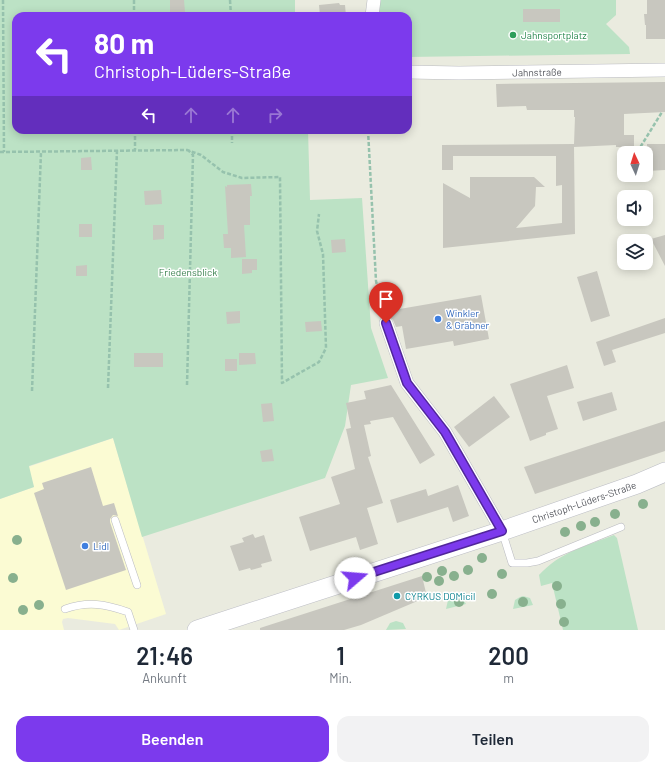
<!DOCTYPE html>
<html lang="de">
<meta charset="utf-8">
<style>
body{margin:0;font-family:Barlow,sans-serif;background:#f2f2f3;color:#1f2937;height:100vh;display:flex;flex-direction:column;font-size:15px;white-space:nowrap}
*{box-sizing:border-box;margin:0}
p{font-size:13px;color:#747a83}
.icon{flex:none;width:22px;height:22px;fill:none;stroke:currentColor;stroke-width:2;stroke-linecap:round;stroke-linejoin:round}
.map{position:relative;height:630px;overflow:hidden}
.drawer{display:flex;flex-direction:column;background:#fff;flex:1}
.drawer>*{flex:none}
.top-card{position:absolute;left:12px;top:12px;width:400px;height:122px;border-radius:12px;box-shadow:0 2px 10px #0003;background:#7c3aed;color:#fff;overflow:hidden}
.needle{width:26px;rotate:356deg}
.tools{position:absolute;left:617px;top:146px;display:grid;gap:8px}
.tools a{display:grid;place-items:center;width:36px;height:36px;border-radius:8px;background:#fff;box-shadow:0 2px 10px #0003;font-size:20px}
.pin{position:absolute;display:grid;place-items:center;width:34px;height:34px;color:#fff;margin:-41px -17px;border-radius:50% 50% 50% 0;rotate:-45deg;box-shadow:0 0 4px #0007}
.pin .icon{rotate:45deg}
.me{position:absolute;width:44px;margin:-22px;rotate:72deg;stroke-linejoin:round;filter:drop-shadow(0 0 3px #0008)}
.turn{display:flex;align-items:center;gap:14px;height:84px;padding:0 16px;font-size:18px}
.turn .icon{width:52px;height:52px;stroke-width:2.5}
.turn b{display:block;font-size:28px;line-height:34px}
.lanes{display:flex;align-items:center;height:38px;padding:0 16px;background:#0003;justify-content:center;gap:20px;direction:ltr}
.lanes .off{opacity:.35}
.eta{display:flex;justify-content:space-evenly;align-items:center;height:68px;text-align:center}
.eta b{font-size:24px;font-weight:600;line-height:28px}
.action{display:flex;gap:8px;margin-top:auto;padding:8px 16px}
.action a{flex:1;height:46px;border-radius:12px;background:#7c3aed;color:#fff;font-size:16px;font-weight:600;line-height:46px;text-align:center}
.action a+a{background:#f2f2f3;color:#1f2937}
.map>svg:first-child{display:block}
</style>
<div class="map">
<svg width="665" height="630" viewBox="0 0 665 630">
<rect width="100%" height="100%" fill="#eaebdf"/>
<polygon fill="#fbfbd3" points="113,438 166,614 119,630 115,624 68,618 63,619 62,622 64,630 0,630 0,499 34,487 28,467"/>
<g fill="#bce2c5">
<polygon points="0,0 295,0 295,16 16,16 16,130 308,130 310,200 362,198 371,328 388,378 351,385 345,426 325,478 142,537 113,438 29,466 34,487 0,499"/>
<polygon points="377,0 616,0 616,15 606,24 629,47 630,54 408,57 408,16 376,16"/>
<path d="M614,535L617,538L638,630H563L552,583L541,586L539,575C560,552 586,546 614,535Z"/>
<polygon points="456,596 463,599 466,604 446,609 448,600"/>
<polygon points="523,596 530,598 533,605 513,609 515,600 520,597"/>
<polygon points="396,621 403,623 406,629 386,630 390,623"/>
</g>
<g fill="#c8c7bf">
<polygon points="170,0 184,0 185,12 170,13"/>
<polygon points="647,0 665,0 665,39 646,39 646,25 645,25 644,14 647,14"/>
<polygon points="339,3 340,5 345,5 346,16 320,16 319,5"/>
<rect x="523" y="9" width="37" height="13"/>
<polygon points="665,82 665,112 624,114 624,135 634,135 634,147 616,147 616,145 574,147 575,234 443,248 443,183 470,198 470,177 534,177 545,187 536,187 535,206 516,228 562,223 562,185 556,186 556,156 453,156 453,170 442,170 442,145 574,144 575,117 574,117 574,110 527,110 526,106 497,107 496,84"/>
<polygon points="647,144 665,144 665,170 647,171"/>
<polygon points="91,157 92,170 81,170 81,158"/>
<polygon points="251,184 252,196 250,196 250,225 244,225 246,257 231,258 231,248 224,248 223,234 228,234 225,186 227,187 227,185"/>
<polygon points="161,190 162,204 145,205 144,191"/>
<rect x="79" y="224" width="13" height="13"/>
<polygon points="153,225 164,225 164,239 153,240"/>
<polygon points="665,235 665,266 651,239"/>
<polygon points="345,239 346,252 332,253 331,240"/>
<polygon points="242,259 257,259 257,270 252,270 252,273 242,274"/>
<polygon points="87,265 87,276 76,276 76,266"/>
<polygon points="597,271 610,316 591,322 577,277"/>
<polygon points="481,295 489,339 454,346 453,341 406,349 402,326 396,327 393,320 389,316 388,311"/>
<polygon points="240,311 240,323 227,324 226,312"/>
<polygon points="665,318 665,333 612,350 616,362 604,366 596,342"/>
<polygon points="321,321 322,331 306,332 305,322"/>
<rect x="134" y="353" width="29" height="14"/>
<polygon points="239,353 255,353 256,364 239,365"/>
<rect x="225" y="359" width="12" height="12"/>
<polygon points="567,365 574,388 547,396 558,429 546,433 546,435 530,441 510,384"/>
<polygon points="391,385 435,455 420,464 393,417 370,421 371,424 364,425 371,456 368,457 383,503 367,508 378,544 360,550 356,537 310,551 299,517 340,504 331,477 355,469 346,429 351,428 346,403 366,399 364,391"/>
<polygon points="612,392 617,410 583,421 577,402"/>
<polygon points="494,396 510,417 469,447 454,427"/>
<polygon points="272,403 274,421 263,422 261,404"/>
<polygon points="665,421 665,451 535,494 524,467"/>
<polygon points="272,449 274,461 262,462 260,451"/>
<polygon points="91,467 103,506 114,503 118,516 113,515 110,519 110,522 126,570 66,590 34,493 44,489 42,483"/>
<polygon points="458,485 469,516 453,522 448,507 397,523 390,500 426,489 428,496"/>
<polygon points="253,534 255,538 264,535 272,561 261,564 262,567 251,570 250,568 239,571 230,546 244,542 242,538"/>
<polygon points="422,576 427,597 361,625 344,630 260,630 260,628"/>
</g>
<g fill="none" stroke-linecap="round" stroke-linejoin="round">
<g stroke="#babbc1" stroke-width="8">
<g id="lane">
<polyline points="115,520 137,585"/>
<polyline points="502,531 512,563 527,563 538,561 621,527"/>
<path d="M65,609C88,601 105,604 128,612L134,630"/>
</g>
</g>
<g stroke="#babbc1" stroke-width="14">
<g id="street">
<polyline points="372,16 374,0"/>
<polyline points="408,72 459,73 665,70"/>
<polyline points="386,323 407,383 445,432 502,531"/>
</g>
</g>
<g stroke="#bcbdc5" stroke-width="20">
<polyline id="secondary" points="197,630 502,531 637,484 665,472"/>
</g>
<g stroke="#96c2ad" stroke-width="2.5" stroke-dasharray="4 2" stroke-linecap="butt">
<polyline points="3,0 4,152"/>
<polyline points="134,0 134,16"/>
<polyline points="230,0 231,16"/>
<polyline points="135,130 135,150"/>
<polyline points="232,130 232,143"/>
<polyline points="368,130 376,281 383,311"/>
<polyline points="0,152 187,150 201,155 223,172 242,178 280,177 282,383 319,362 326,348 323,254 317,231 319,214"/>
<polyline points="641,153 641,146 662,112"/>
<polyline points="646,158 647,158"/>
<polyline points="187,385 193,155 189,151"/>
<polyline points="108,388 117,150"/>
<polyline points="32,391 41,152"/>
</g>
<use href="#lane" stroke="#fff" stroke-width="7"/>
<use href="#street" stroke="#fff" stroke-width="13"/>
<use href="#secondary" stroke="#fff" stroke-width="19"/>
</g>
<g fill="#88b08e">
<circle cx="643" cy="504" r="5"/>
<circle cx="615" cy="514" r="5"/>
<circle cx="595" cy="522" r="5"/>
<circle cx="581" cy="526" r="5"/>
<circle cx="565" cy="532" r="5"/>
<circle cx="17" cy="540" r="5"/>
<circle cx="482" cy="558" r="5"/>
<circle cx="468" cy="570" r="5"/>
<circle cx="442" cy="571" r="5"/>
<circle cx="502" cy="574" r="5"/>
<circle cx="454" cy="576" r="5"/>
<circle cx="427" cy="577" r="5"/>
<circle cx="13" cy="578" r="5"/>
<circle cx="439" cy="581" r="5"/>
<circle cx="557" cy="586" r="5"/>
<circle cx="492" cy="594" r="5"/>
<circle cx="459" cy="602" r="5"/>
<circle cx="523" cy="602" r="5"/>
<circle cx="561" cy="604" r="5"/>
<circle cx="39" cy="605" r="5"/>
<circle cx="23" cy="610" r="5"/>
<circle cx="564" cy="622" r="5"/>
</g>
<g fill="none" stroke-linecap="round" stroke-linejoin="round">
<g stroke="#51269a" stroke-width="10">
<polyline id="route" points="355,578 502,531 445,432 407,383 386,323"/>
</g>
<use href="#route" stroke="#7c3aed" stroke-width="7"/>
</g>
<circle fill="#2e9e5b" stroke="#fff" stroke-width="1.5" cx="513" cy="35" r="4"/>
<g fill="#3f7fe0" stroke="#fff" stroke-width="1.5">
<circle cx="438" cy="319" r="4"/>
<circle cx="85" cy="546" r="4"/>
</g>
<circle fill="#0f9aa8" stroke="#fff" stroke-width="1.5" cx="397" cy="596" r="4"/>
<g text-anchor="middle" stroke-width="3" stroke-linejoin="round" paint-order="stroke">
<g font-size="10" fill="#27864d" stroke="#fff" text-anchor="start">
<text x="521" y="39">Jahnsportplatz</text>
</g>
<g font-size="10" fill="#585a60" stroke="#fff">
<text transform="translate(537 72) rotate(-1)" y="4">Jahnstraße</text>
<text transform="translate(584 502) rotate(-19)" y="4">Christoph-Lüders-Straße</text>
</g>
<g font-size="10" fill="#377f4c" stroke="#fff">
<text x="188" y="276">Friedensblick</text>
</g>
<g font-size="10" fill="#366cbe" stroke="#fff" text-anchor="start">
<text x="446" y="317">Winkler<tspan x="446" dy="12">&amp; Gräbner</tspan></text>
<text x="93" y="550">Lidl</text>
</g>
<g font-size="10" fill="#0d838f" stroke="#fff" text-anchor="start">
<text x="405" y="600">CYRKUS DOMicil</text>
</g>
</g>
</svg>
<div class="tools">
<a><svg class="needle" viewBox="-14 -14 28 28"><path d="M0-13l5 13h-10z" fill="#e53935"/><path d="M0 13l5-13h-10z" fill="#747a83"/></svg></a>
<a><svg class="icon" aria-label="sound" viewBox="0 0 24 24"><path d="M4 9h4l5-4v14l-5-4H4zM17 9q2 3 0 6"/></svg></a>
<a><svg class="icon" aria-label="layers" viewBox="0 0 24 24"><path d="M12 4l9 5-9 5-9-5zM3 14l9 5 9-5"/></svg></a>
</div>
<div class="pin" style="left:386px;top:323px;background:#d93025"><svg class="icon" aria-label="arrive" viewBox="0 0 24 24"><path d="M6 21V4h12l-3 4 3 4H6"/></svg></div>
<svg class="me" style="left:355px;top:578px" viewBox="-20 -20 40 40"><circle r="19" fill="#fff"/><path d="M0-13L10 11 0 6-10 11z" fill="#7c3aed"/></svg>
<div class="top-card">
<div class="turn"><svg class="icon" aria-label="left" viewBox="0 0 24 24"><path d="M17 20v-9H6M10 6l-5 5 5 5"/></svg><div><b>80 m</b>Christoph-Lüders-Straße</div></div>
<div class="lanes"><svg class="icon" aria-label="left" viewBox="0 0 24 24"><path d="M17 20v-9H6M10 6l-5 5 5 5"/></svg><svg class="icon off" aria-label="ahead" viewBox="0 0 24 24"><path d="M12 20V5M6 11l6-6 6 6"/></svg><svg class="icon off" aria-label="ahead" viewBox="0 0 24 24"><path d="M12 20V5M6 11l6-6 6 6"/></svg><svg class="icon off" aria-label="right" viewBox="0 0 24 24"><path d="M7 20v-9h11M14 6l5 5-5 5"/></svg></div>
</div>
</div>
<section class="drawer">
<div class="eta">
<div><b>21:46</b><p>Ankunft</p></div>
<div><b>1</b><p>Min.</p></div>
<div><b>200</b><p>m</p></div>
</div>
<div class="action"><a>Beenden</a><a>Teilen</a></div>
</section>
